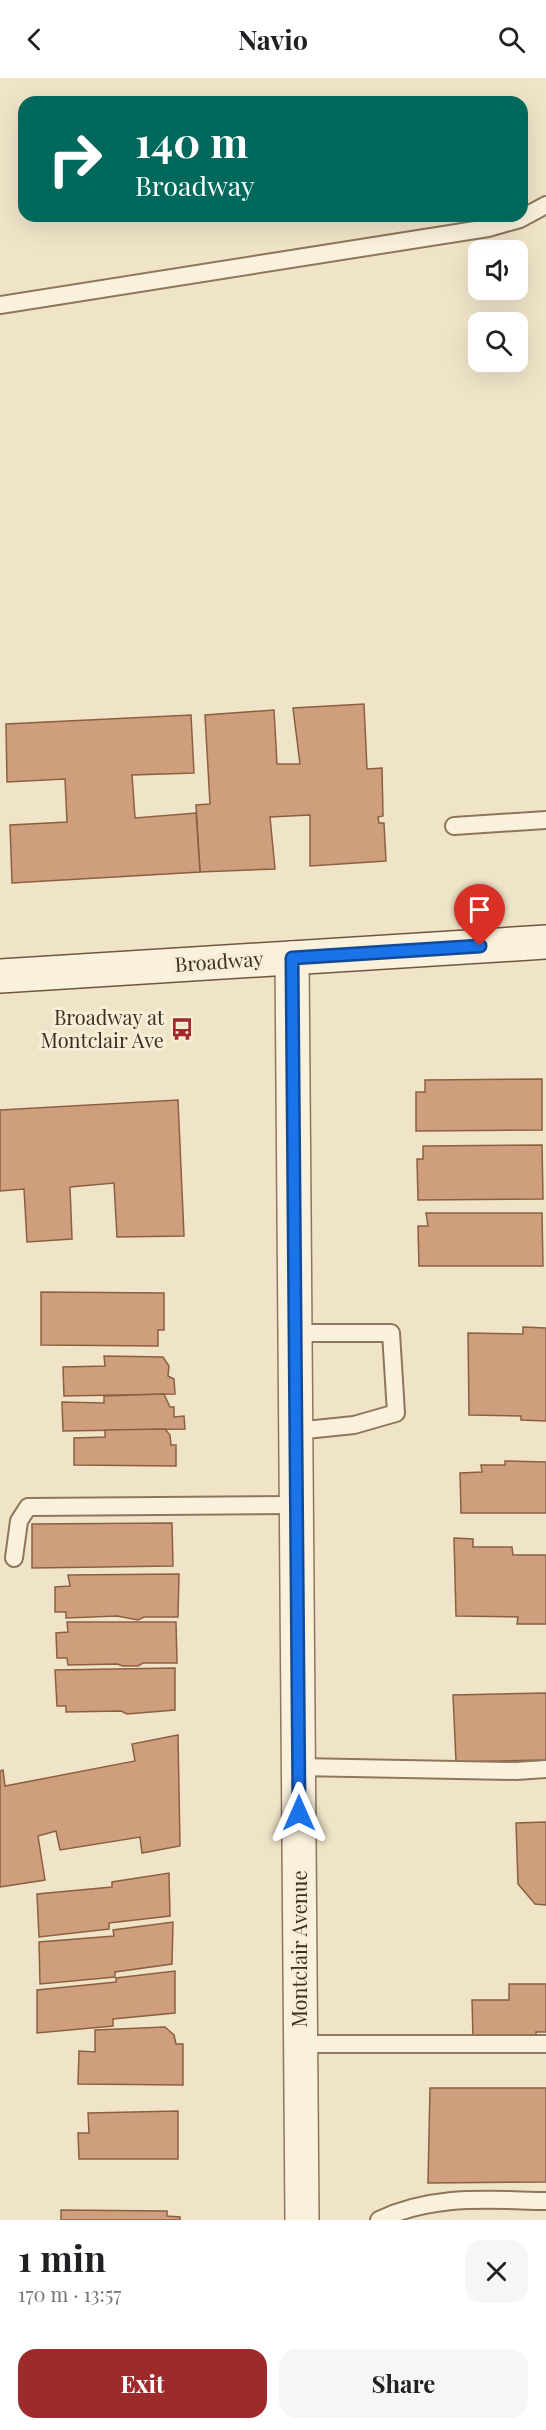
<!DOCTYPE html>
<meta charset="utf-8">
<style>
body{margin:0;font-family:"Playfair Display",serif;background:#f6f6f6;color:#202124;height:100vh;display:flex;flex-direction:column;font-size:22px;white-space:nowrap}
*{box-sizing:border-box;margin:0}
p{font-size:20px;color:#757577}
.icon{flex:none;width:33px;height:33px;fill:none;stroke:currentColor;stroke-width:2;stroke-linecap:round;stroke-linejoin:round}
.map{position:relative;height:2142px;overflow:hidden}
.drawer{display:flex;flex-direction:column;background:#fff;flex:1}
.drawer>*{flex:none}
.hud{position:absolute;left:18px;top:18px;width:510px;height:126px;border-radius:18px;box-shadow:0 6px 24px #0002;background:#00695c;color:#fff;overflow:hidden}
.tools{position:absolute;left:468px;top:162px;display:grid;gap:12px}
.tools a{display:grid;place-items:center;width:60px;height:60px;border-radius:12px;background:#fff;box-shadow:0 6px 24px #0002;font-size:30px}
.pin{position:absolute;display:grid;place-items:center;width:51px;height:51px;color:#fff;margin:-62px -26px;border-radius:50% 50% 50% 0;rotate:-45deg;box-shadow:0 0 6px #0007}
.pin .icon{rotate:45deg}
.me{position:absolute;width:66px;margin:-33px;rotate:0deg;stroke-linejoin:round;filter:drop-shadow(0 0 4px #0008)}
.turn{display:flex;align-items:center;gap:21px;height:126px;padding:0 18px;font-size:27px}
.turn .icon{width:78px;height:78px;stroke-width:2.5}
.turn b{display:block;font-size:42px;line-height:51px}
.round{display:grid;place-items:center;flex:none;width:63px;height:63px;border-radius:18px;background:#f6f6f6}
.head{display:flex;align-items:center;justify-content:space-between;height:102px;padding:0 18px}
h1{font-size:36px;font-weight:700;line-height:45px}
.button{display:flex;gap:12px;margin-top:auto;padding:12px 18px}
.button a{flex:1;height:69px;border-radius:18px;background:#9e2a2b;color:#fff;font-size:24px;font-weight:700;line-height:69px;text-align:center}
.button a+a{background:#f6f6f6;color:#202124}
header{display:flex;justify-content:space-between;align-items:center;height:78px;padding:0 18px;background:#fff;font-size:27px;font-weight:700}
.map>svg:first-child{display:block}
</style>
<header><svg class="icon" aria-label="back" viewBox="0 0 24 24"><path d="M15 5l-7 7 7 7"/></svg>Navio<svg class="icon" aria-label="search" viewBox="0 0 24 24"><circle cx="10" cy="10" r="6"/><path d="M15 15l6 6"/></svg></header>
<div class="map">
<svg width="546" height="2142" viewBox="0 0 546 2142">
<rect width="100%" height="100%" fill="#f0e4c8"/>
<g fill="#cf9f7d" stroke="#8d5f41" stroke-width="1.5">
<polygon points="364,626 367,691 382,690 383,738 378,739 379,745 384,745 386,783 310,788 310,737 270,739 275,791 200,794 196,727 210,726 205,637 274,632 277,686 300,686 293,630"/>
<polygon points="191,637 194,695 132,697 135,740 196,735 200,794 12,805 10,747 67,744 65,701 7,704 6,646"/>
<polygon points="542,1001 542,1052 416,1053 416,1014 425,1014 425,1002"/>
<polygon points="178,1022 184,1158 117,1159 114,1105 70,1109 72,1161 27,1164 24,1111 0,1113 0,1032"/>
<polygon points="542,1067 543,1121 418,1122 417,1081 423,1081 423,1068"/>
<polygon points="426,1135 542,1135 543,1188 419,1188 418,1148 428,1148"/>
<polygon points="41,1214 164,1215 164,1252 158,1252 158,1268 41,1267"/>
<polygon points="523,1249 546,1250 546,1343 521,1342 521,1338 469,1337 468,1255 523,1256"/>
<polygon points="104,1278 163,1279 169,1288 168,1298 174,1301 175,1316 64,1318 63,1289 105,1288"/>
<polygon points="164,1316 170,1329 174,1329 174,1339 184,1338 185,1351 63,1353 62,1324 104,1325 104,1318"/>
<polygon points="165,1351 170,1357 171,1367 176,1367 176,1388 74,1387 74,1360 105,1359 105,1352"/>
<polygon points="505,1383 546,1384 546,1435 461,1435 460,1395 482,1394 481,1387 505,1387"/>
<polygon points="172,1445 173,1488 32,1490 32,1446"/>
<polygon points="454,1460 473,1461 473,1469 512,1469 513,1477 546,1477 546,1546 517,1546 518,1539 456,1538"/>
<polygon points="179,1496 178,1539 144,1539 138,1542 117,1538 66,1540 66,1534 55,1534 55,1509 70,1508 68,1497"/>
<polygon points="67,1544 176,1544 177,1585 143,1585 138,1588 123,1588 117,1586 68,1587 67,1580 57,1580 56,1555 68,1554"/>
<polygon points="175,1590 175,1632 127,1636 121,1633 66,1634 66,1628 57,1628 55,1592"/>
<polygon points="546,1615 546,1682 456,1684 453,1617"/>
<polygon points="178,1657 180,1768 142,1775 140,1759 60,1772 56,1753 38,1758 45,1802 0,1809 0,1693 3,1692 5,1708 135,1683 132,1666"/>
<polygon points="546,1744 546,1827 535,1826 518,1806 516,1745"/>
<polygon points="169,1795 170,1838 109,1845 109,1851 39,1859 37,1816 112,1809 112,1804"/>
<polygon points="173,1844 172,1886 115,1894 115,1899 40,1906 39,1864 114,1858 113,1852"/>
<polygon points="175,1893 175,1935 113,1941 113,1948 37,1955 37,1912 116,1904 116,1900"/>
<polygon points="509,1906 546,1906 546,1954 536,1954 536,1959 473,1960 472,1922 509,1922"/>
<polygon points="165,1949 174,1957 176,1966 183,1966 183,2007 78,2006 79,1973 95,1974 95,1952"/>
<polygon points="430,2010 546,2010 546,2104 428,2105"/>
<polygon points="178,2033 178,2081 79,2081 78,2055 89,2055 88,2035"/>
<polygon points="61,2132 167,2133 167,2138 180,2139 180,2142 61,2142"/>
</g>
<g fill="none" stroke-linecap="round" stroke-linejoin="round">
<g stroke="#8d765c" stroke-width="20">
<g id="lane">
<polyline points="0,227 488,150 520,141 546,127"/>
<polyline points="454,748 546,742"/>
<polyline points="295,1255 391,1255 396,1335 354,1347 296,1353"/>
<polyline points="14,1480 19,1443 28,1429 296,1427"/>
<polyline points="298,1689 516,1693 546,1691"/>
<polyline points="300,1966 546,1966"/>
<path d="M379,2142C434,2116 487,2122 546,2123"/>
</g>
</g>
<g stroke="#8d765c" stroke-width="36">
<polyline id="street" points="292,880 302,2142"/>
</g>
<g stroke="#6f573f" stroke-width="36">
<polyline id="secondary" points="0,898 546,864"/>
</g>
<use href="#lane" stroke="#faf1dc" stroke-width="16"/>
<use href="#street" stroke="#faf1dc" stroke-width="33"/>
<use href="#secondary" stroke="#faf1dc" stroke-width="33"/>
</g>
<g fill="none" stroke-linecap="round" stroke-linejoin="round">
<g stroke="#114b97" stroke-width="15">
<polyline id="route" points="299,1735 292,880 480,868"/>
</g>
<use href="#route" stroke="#1a73e8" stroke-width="10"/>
</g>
<defs>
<g id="bus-bare" transform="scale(1.8)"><path d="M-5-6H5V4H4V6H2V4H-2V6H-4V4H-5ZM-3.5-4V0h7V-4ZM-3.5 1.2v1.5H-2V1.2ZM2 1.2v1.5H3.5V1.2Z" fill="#9e2a2b" stroke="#f7eed8" stroke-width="2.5" paint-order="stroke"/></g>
</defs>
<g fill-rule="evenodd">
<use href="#bus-bare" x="182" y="951"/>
</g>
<g text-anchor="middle" stroke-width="6" stroke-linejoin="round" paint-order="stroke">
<g font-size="20" fill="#3d2e20" stroke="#f7eed8">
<text transform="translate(219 884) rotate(-4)" y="7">Broadway</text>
<text transform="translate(300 1871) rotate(-90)" y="7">Montclair Avenue</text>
</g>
<g font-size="20" fill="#3d2e20" stroke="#f7eed8" text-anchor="end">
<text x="164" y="947">Broadway at<tspan x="164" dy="23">Montclair Ave</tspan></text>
</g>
</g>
</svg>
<div class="tools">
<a><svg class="icon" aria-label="sound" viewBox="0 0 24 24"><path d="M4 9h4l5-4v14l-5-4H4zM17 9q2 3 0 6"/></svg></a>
<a><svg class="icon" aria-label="search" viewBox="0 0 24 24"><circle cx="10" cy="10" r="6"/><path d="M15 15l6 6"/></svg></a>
</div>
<div class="pin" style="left:480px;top:868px;background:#d93025"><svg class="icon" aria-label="arrive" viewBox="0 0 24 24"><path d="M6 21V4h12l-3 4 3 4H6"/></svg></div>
<svg class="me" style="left:299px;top:1735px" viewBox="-20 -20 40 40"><path d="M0-17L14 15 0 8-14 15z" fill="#1a73e8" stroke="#fff" stroke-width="4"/></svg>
<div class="hud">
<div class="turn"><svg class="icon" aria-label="right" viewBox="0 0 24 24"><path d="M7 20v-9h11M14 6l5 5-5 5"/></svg><div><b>140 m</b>Broadway</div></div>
</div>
</div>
<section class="drawer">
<div class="head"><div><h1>1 min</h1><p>170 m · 13:57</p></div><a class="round"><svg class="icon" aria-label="close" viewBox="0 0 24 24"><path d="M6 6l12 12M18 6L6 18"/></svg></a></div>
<div class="button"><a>Exit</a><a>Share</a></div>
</section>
